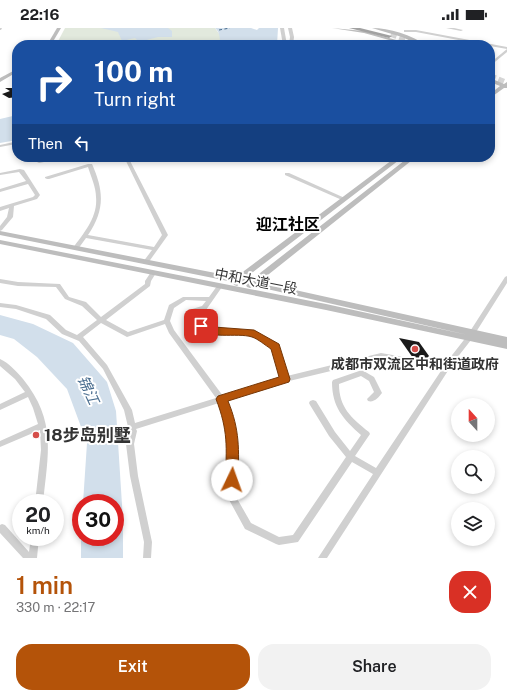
<!DOCTYPE html>
<meta charset="utf-8">
<style>
body{margin:0;font-family:"Public Sans","Noto Sans SC",sans-serif;background:#f2f2f2;color:#202124;height:100vh;display:flex;flex-direction:column;font-size:15px;white-space:nowrap}
*{box-sizing:border-box;margin:0}
p{font-size:13px;color:#757577}
.icon{flex:none;width:22px;height:22px;fill:none;stroke:currentColor;stroke-width:2;stroke-linecap:round;stroke-linejoin:round}
.map{position:relative;height:530px;overflow:hidden}
.panel{display:flex;flex-direction:column;background:#fff;flex:1}
.panel>*{flex:none}
.hud{position:absolute;left:12px;top:12px;width:483px;height:122px;border-radius:16px;box-shadow:0 2px 6px #0003;background:#1a4fa0;color:#fff;overflow:hidden}
.needle{width:26px;rotate:339deg}
.fabs{position:absolute;left:451px;top:370px;display:grid;gap:8px}
.fabs a{display:grid;place-items:center;width:44px;height:44px;border-radius:50%;background:#fff;box-shadow:0 2px 6px #0003;font-size:20px}
.speed{position:absolute;left:12px;top:466px;display:flex;gap:8px;font-size:20px;font-weight:700;text-align:center}
.speed>*{display:grid;place-content:center;width:52px;height:52px;border-radius:50%;background:#fff;box-shadow:0 2px 6px #0003;line-height:1}
.speed small{font-size:10px;font-weight:400}
.speed .limit{border:6px solid #d22;background:#fff;color:#111}
.pin{position:absolute;display:grid;place-items:center;width:34px;height:34px;color:#fff;margin:-17px;border-radius:8px;box-shadow:0 2px 6px #0006}
.me{position:absolute;width:44px;margin:-22px;rotate:3deg;stroke-linejoin:round;filter:drop-shadow(0 0 3px #0008)}
.turn{display:flex;align-items:center;gap:14px;height:84px;padding:0 16px;font-size:18px}
.turn .icon{width:52px;height:52px;stroke-width:2.5}
.turn b{display:block;font-size:28px;line-height:34px}
.then{display:flex;align-items:center;height:38px;padding:0 16px;background:#0003;gap:8px;font-size:15px}
.round{display:grid;place-items:center;flex:none;width:42px;height:42px;border-radius:16px;background:#f2f2f2}
.headline{display:flex;align-items:center;justify-content:space-between;height:68px;padding:0 16px}
h1{font-size:24px;font-weight:600;line-height:30px;color:#b45309}
.button{display:flex;gap:8px;margin-top:auto;padding:8px 16px}
.button a{flex:1;height:46px;border-radius:16px;background:#b45309;color:#fff;font-size:16px;font-weight:600;line-height:46px;text-align:center}
.button a+a{background:#f2f2f2;color:#202124}
.status{display:flex;justify-content:space-between;align-items:center;height:28px;padding:0 20px;background:#fff;direction:ltr}
.status svg{height:11px;fill:currentColor}
.map>svg:first-child{display:block}
</style>
<div class="status"><b>22:16</b><svg viewBox="0 0 49 12"><path d="M0 12V9h3v3zM5 12V6h3v6zM10 12V3h3v9zM15 12V0h3v12zM26 1h20v11H26zM47 4h2v5h-2z"/></svg></div>
<div class="map">
<svg width="507" height="530" viewBox="0 0 507 530">
<rect width="100%" height="100%" fill="#fff"/>
<polygon fill="#e2e9dd" points="65,0 215,0 220,7 220,16 56,17"/>
<g fill="#d2dfeb">
<polygon points="101,0 168,0 172,3 172,9 158,9 139,14 135,10 122,13 118,4"/>
<path d="M215,0H251L257,2L259,0H278L277,17H220C220,11 220,4 215,0Z"/>
<polygon points="17,87 17,112 0,115 0,91"/>
<polygon points="0,287 33,296 73,315 107,354 116,383 123,492 123,530 81,530 81,509 115,509 115,475 83,475 87,415 67,361 37,329 14,311 0,307"/>
</g>
<g fill="none" stroke-linecap="round" stroke-linejoin="round">
<polyline stroke="#486c8e" stroke-width="1" stroke-dasharray="3 2.5" stroke-linecap="butt" points="219,2 230,0"/>
</g>
<g fill="#1a1a1a">
<polygon points="5,60 17,60 17,69 9,70 2,66 10,63"/>
<polygon points="399,310 419,314 429,328 420,340"/>
</g>
<g fill="none" stroke-linecap="round" stroke-linejoin="round">
<g stroke="#d6d6d6" stroke-width="6" stroke-dasharray="6 3" stroke-linecap="butt">
<polyline points="391,6 422,17"/>
<polyline points="490,48 507,55"/>
</g>
<g fill="#d0d0d0" fill-rule="evenodd">
<polygon points="0,0 2,0 1,2 0,2"/>
<polygon points="446,0 454,0 463,2 461,3"/>
<polygon points="405,2 416,2 507,19 507,24 490,38 490,35 507,21 490,18 490,17 485,17 416,4 404,4 404,2"/>
<polygon points="14,114 16,114 16,116 0,119 0,117"/>
<polygon points="57,129 66,129 64,130 39,135 37,134 39,133"/>
<path d="M124,129H128L168,207L148,235L146,236L143,234L152,222L86,210L78,221L76,222L73,220C84,205 98,189 96,169C96,159 91,149 88,139L49,151H47L45,150V149L88,136H92C104,163 105,182 88,207L154,219L162,207Z"/>
<polygon points="20,141 24,142 40,167 37,171 14,178 13,189 2,202 0,203 0,198 7,189 9,180 0,183 0,179 33,169 35,167 28,156 0,164 0,161 26,153 19,144 0,147 0,145"/>
<polygon points="285,145 289,145 347,171 346,172 342,172 285,147"/>
<path d="M153,243L156,245L151,253L150,258L106,292L128,304L164,292L169,277L183,269H209L217,258L219,257L222,259L206,282L194,285L192,293L214,301L256,303L277,317L287,348L381,325L404,329L406,330L407,332L406,334L404,335L381,331L285,354L225,373L234,393L237,422L235,467L251,495L279,509L293,507L346,429L329,408L310,377L309,375L310,373L313,372L316,373L335,404L350,423L361,407C343,391 332,379 332,354L333,352L362,342L374,349L382,365C379,369 374,375 368,373L367,371L374,364L369,353L361,348L339,356C339,379 351,390 369,404L370,406L355,428L376,440L449,331L467,308L505,249L507,248V255L471,312L453,335L327,530H318L373,446L352,434L298,514L279,517L276,516L245,501L227,468L229,422L226,393L219,375L136,401L137,403L134,416L138,448L152,514L151,530H143L144,514L130,448L126,416L129,403L124,382L103,341L79,313L62,306L46,291L16,281L0,279V275L16,277L50,287L66,302L77,307L97,292L82,278L65,271L56,259L18,258L0,255V251L18,254L60,256L69,269L86,274L101,289L145,256V253L151,244ZM186,272L206,273L202,278L189,282L186,294L187,296L213,305L253,307L272,320L281,350L223,368L174,302L170,293L174,280ZM101,295L127,309L165,296L169,305L216,370L135,395L132,382L107,337L83,309Z"/>
<path d="M0,331C9,335 17,344 23,351C57,393 48,426 43,475H35L41,422L40,402L0,419V413L38,396L33,380L28,369L0,382V376L25,364L15,351L0,338Z"/>
<polygon points="2,496 5,497 29,524 31,509 39,509 37,530 23,530 0,505 0,497"/>
</g>
<g fill="#d0d0d0" fill-rule="evenodd">
<polygon points="280,0 284,0 287,17 283,17"/>
<polygon points="288,0 292,0 294,9 293,17 289,17 290,9"/>
</g>
<g fill="#bdbdbd" fill-rule="evenodd">
<polygon points="57,0 61,0 51,17 47,17"/>
<polygon points="332,0 364,3 414,17 407,17 364,5"/>
<path d="M372,0C389,0 412,7 426,17H420L402,9Z"/>
<polygon points="17,41 17,44 0,54 0,50"/>
<polygon points="490,50 504,56 507,54 507,60 504,60 490,70 490,66 500,58 490,54"/>
<polygon points="396,129 403,129 244,251 251,252 409,129 416,129 259,254 507,309 507,321 326,282 0,216 0,212 326,276 468,307 254,258 250,260 247,259 246,257 241,255 237,258 234,257 233,254 0,207 0,203 236,249"/>
</g>
<polygon fill="#a2a2a2" fill-rule="evenodd" points="349,0 360,0 392,8 389,10"/>
</g>
<path fill="#b45309" stroke="#753606" d="M201,295L214,299L254,302L279,316L290,351L289,354L228,373C240,402 239,422 238,452L236,456L232,458L227,456L225,452C227,420 228,402 216,371L218,368L279,349L271,321C265,317 258,311 252,309C237,304 206,313 196,298L198,296Z"/>
<g fill="#d54e4a" stroke="#fff" stroke-width="1.5">
<circle cx="415" cy="321" r="4"/>
<circle cx="36" cy="407" r="4"/>
</g>
<g text-anchor="middle" stroke-width="4" stroke-linejoin="round" paint-order="stroke">
<g font-size="14" fill="#333" stroke="#fff">
<text transform="translate(256 253) rotate(11)" y="5">中和大道一段</text>
</g>
<g font-size="14" font-weight="bold" fill="#333" stroke="#fff">
<text x="415" y="341">成都市双流区中和街道政府</text>
</g>
<g font-size="15" font-style="italic" fill="#486c8e" stroke="#fff">
<text transform="translate(88 362) rotate(65)" y="5">锦江</text>
</g>
<g font-size="16" font-weight="bold" fill="#000" stroke="#fff">
<text x="288" y="202">迎江社区</text>
</g>
<g font-size="17" font-weight="bold" fill="#333" stroke="#fff" text-anchor="start">
<text x="44" y="413">18步岛别墅</text>
</g>
</g>
</svg>
<div class="fabs">
<a><svg class="needle" viewBox="-14 -14 28 28"><path d="M0-13l5 13h-10z" fill="#e53935"/><path d="M0 13l5-13h-10z" fill="#757577"/></svg></a>
<a><svg class="icon" aria-label="search" viewBox="0 0 24 24"><circle cx="10" cy="10" r="6"/><path d="M15 15l6 6"/></svg></a>
<a><svg class="icon" aria-label="layers" viewBox="0 0 24 24"><path d="M12 4l9 5-9 5-9-5zM3 14l9 5 9-5"/></svg></a>
</div>
<div class="speed"><div>20<small>km/h</small></div><div class="limit">30</div></div>
<div class="pin" style="left:201px;top:298px;background:#d93025"><svg class="icon" aria-label="arrive" viewBox="0 0 24 24"><path d="M6 21V4h12l-3 4 3 4H6"/></svg></div>
<svg class="me" style="left:232px;top:452px" viewBox="-20 -20 40 40"><circle r="19" fill="#fff"/><path d="M0-13L10 11 0 6-10 11z" fill="#b45309"/></svg>
<div class="hud">
<div class="turn"><svg class="icon" aria-label="right" viewBox="0 0 24 24"><path d="M7 20v-9h11M14 6l5 5-5 5"/></svg><div><b>100 m</b>Turn right</div></div>
<div class="then">Then<svg class="icon" aria-label="left" viewBox="0 0 24 24"><path d="M17 20v-9H6M10 6l-5 5 5 5"/></svg></div>
</div>
</div>
<section class="panel">
<div class="headline"><div><h1>1 min</h1><p>330 m · 22:17</p></div><a class="round" style="background:#d93025;color:#fff"><svg class="icon" aria-label="close" viewBox="0 0 24 24"><path d="M6 6l12 12M18 6L6 18"/></svg></a></div>
<div class="button"><a>Exit</a><a>Share</a></div>
</section>
